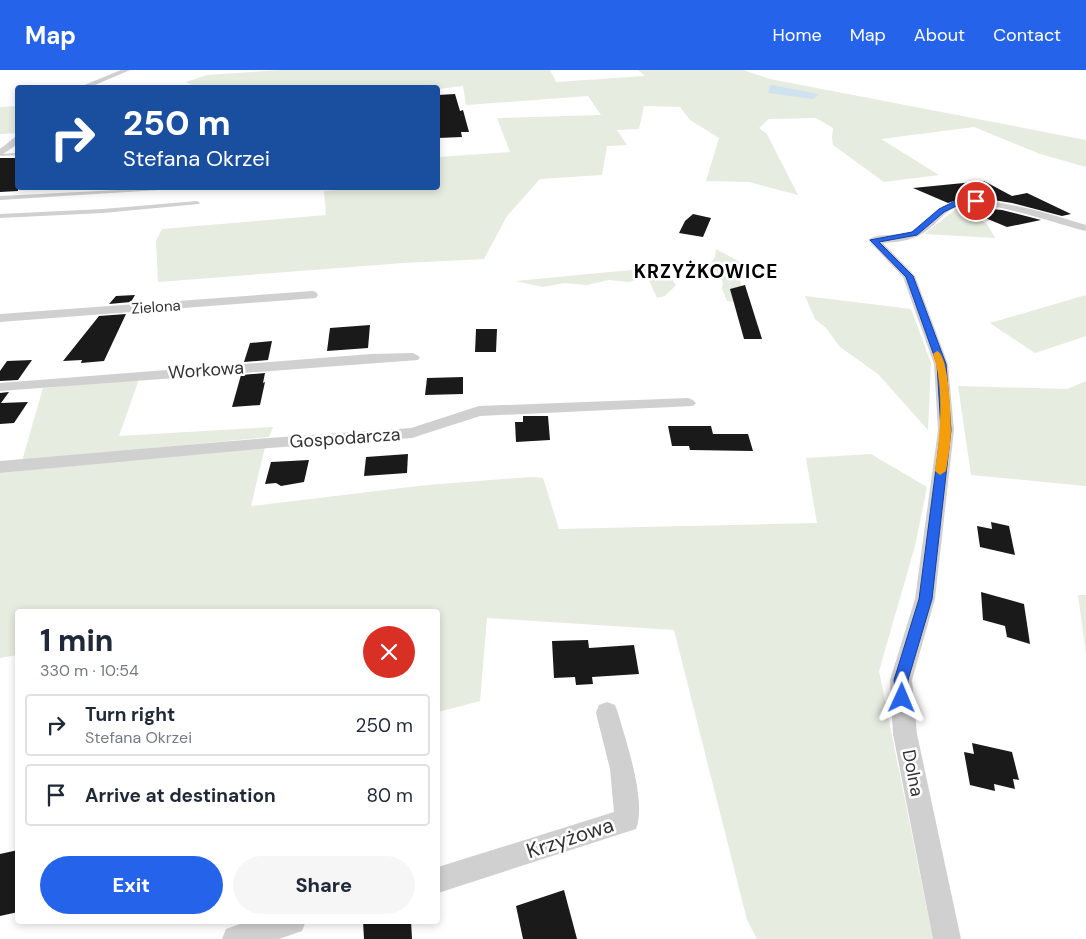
<!DOCTYPE html>
<meta charset="utf-8">
<style>
body{margin:0;font-family:"DM Sans",sans-serif;background:#f6f6f7;color:#1f2937;height:100vh;display:flex;flex-direction:column;font-size:19px;white-space:nowrap}
*{box-sizing:border-box;margin:0}
p{font-size:16px;color:#747a83}
.icon{flex:none;width:28px;height:28px;fill:none;stroke:currentColor;stroke-width:2;stroke-linecap:round;stroke-linejoin:round}
.map{position:relative;flex:1;overflow:hidden}
.drawer{position:absolute;left:15px;top:539px;width:425px;height:315px;display:flex;flex-direction:column;background:#fff;border-radius:5px;box-shadow:0 2px 8px #0003}
.drawer>*{flex:none}
.hud{position:absolute;left:15px;top:15px;width:425px;height:105px;border-radius:5px;box-shadow:0 2px 8px #0003;background:#1a4fa0;color:#fff;overflow:hidden}
.pin{position:absolute;display:grid;place-items:center;width:42px;height:42px;color:#fff;margin:-21px;border:2px solid #fff;border-radius:50%;box-shadow:0 1px 5px #0007}
.me{position:absolute;width:55px;margin:-28px;rotate:1deg;stroke-linejoin:round;filter:drop-shadow(0 0 4px #0008)}
.turn{display:flex;align-items:center;gap:18px;height:105px;padding:0 25px;font-size:22px}
.turn .icon{width:65px;height:65px;stroke-width:2.5}
.turn b{display:block;font-size:35px;line-height:42px}
.round{display:grid;place-items:center;flex:none;width:52px;height:52px;border-radius:26px;background:#f6f6f7}
.head{display:flex;align-items:center;justify-content:space-between;height:85px;padding:0 25px}
h1{font-size:30px;font-weight:800;line-height:38px}
.button{display:flex;gap:10px;margin-top:auto;padding:10px 25px}
.button a{flex:1;height:58px;border-radius:30px;background:#2563eb;color:#fff;font-size:20px;font-weight:800;line-height:58px;text-align:center}
.button a+a{background:#f6f6f7;color:#1f2937}
ul{padding:0;list-style:none}
li{display:flex;align-items:center;gap:15px;height:62px;margin:0 10px 8px;padding:0 15px;border:2px solid #e0e1e3;border-radius:5px}
li div{flex:1}
li b{display:block;font-size:19px}
li em{font-style:normal}
header{display:flex;align-items:center;gap:30px;box-sizing:border-box;height:70px;padding:0 25px;background:#2563eb;color:#fff}
header strong{font-size:24px}
nav{display:flex;gap:28px;margin-inline-start:auto;font-size:18px}
.map>svg:first-child{display:block}
</style>
<header>
<strong>Map</strong>
<nav><a>Home</a><a>Map</a><a>About</a><a>Contact</a></nav>
</header>
<div class="map">
<svg width="1086" height="869" viewBox="0 0 1086 869">
<rect width="100%" height="100%" fill="#fff"/>
<g fill="#e6ecdf">
<polygon points="282,0 550,0 556,12 645,6 638,0 743,0 770,9 1086,70 1086,97 1040,84 974,57 881,69 939,105 884,112 833,75 832,68 833,58 816,48 769,49 759,58 767,64 798,125 749,112 706,111 719,68 690,50 680,37 644,36 639,59 617,60 627,75 607,76 602,105 540,109 507,146 484,189 403,193 158,212 156,171 162,159 326,145 324,121 366,118 438,118 438,87 510,82 497,48 601,45 588,26 466,35 463,16 438,19 198,18 186,12 207,5"/>
<polygon points="17,36 17,63 0,64 0,37"/>
<polygon points="960,136 987,154 995,168 924,164"/>
<polygon points="716,179 740,192 739,207 747,234 727,231 722,219 723,212 711,193 715,187"/>
<polygon points="663,197 676,215 665,226 657,228 647,206 629,212 609,210 587,215 564,213 543,217 515,211"/>
<polygon points="1086,225 1086,266 1035,283 990,253"/>
<polygon points="805,226 911,239 931,293 928,360 878,304 840,277 826,258 815,249"/>
<polygon points="139,309 119,366 273,357 269,367 22,391 43,318"/>
<polygon points="1086,311 1086,416 971,405 958,316 1067,319"/>
<polygon points="265,377 251,436 427,415 531,407 543,408 559,459 817,453 806,388 871,384 927,417 915,476 879,601 933,869 757,869 747,850 674,560 487,548 480,631 438,642 438,541 18,541 17,585 0,588 0,403"/>
<polygon points="1078,525 1086,525 1086,585"/>
</g>
<polygon fill="#cfe2ee" points="772,15 819,24 813,29 768,23 770,16"/>
<g fill="#1a1a1a">
<polygon points="455,24 460,41 463,40 469,62 461,62 462,67 438,68 438,25"/>
<polygon points="0,88 18,88 18,121 0,122"/>
<polygon points="984,111 1012,126 1027,123 1071,144 1062,146 1012,133 981,128 966,127 948,133 913,118"/>
<polygon points="969,137 1002,140 1041,150 1007,157 961,138"/>
<polygon points="693,144 711,148 703,167 679,163 685,151"/>
<polygon points="745,215 762,269 744,269 730,219"/>
<polygon points="135,225 131,232 109,234 116,226"/>
<polygon points="126,244 104,291 81,293 82,290 63,291 99,246"/>
<polygon points="370,255 368,278 327,281 330,258"/>
<polygon points="476,259 497,259 496,282 475,282"/>
<polygon points="272,271 268,290 244,292 250,273"/>
<polygon points="32,290 18,310 0,311 0,301 7,291"/>
<polygon points="265,303 263,313 265,312 260,335 232,337 241,305"/>
<polygon points="463,307 463,324 425,325 427,308"/>
<polygon points="9,322 1,333 28,332 14,353 0,354 0,323"/>
<polygon points="523,346 548,346 550,370 516,372 515,352 523,352"/>
<polygon points="668,356 711,356 713,364 748,364 753,381 690,380 689,376 672,376"/>
<polygon points="408,384 407,403 364,406 366,387"/>
<polygon points="309,390 304,412 281,416 276,413 265,414 271,392"/>
<polygon points="991,452 1009,456 1015,485 980,477 977,456 992,459"/>
<polygon points="981,522 1024,534 1030,574 1007,567 1005,556 983,550"/>
<polygon points="588,570 589,578 634,575 639,604 592,607 593,614 576,615 575,607 554,608 552,571"/>
<polygon points="972,673 1012,682 1019,710 1013,709 1015,719 994,714 995,721 970,715 964,682 974,684"/>
<polygon points="18,780 18,842 0,846 0,784"/>
<polygon points="564,820 577,869 523,869 516,836"/>
<polygon points="363,851 411,851 412,869 364,869"/>
</g>
<g fill="none" stroke-linecap="round" stroke-linejoin="round">
<g fill="#d0d0d0" fill-rule="evenodd">
<polygon points="18,83 18,85 0,86 0,84"/>
<polygon points="158,118 177,118 175,119 0,130 0,126"/>
<polygon points="197,131 200,133 199,134 103,143 0,148 0,144 103,139"/>
</g>
<g fill="#d0d0d0" fill-rule="evenodd">
<polygon points="121,0 130,0 88,18 77,18"/>
<polygon points="15,67 18,67 18,74 0,86 0,79"/>
<path d="M966,129C1007,131 1047,143 1086,155V161C1056,154 985,127 957,137C946,140 939,151 930,158C917,170 900,172 883,173L915,206L948,294L954,360L935,529L912,610L917,664L961,869H933L893,664L890,610L915,529L938,360L934,294L903,207L868,170C876,163 899,166 910,162C934,152 935,134 966,129Z"/>
<polygon points="312,221 316,222 318,225 316,228 0,252 0,244"/>
<polygon points="413,283 420,287 418,290 0,321 0,313 371,284"/>
<polygon points="688,328 693,330 696,333 693,336 480,346 412,368 269,378 0,403 0,391 269,368 411,358 479,336"/>
<path d="M607,632L615,635L618,643C626,671 647,732 636,759L438,823V797L614,742L610,699L596,643L599,635Z"/>
<polygon points="248,851 306,851 302,861 279,869 222,869 226,859"/>
</g>
</g>
<polygon fill="#2563eb" stroke="#184099" points="976,129 978,130 978,132 958,135 944,142 917,165 879,172 913,206 946,294 951,360 932,529 908,610 909,628 907,633 902,635 897,633 894,610 919,529 941,360 937,294 906,207 870,170 912,162 939,139 955,131"/>
<path fill="#f59e0b" d="M937,281C949,285 951,346 951,359C951,373 948,388 946,401L940,405L935,401C940,366 945,318 933,284Z"/>
<g text-anchor="middle" stroke-width="5" stroke-linejoin="round" paint-order="stroke">
<g font-size="15" fill="#333" stroke="#fff">
<text transform="translate(156 237) rotate(-4)" y="5">Zielona</text>
</g>
<g font-size="18" fill="#333" stroke="#fff">
<text transform="translate(206 300) rotate(-4)" y="6">Workowa</text>
<text transform="translate(345 368) rotate(-4)" y="6">Gospodarcza</text>
<text transform="translate(913 703) rotate(79)" y="6">Dolna</text>
</g>
<g font-size="19" font-weight="bold" letter-spacing="1" fill="#000" stroke="#fff">
<text x="706" y="208">KRZYŻKOWICE</text>
</g>
<g font-size="21" fill="#333" stroke="#fff">
<text transform="translate(570 768) rotate(-18)" y="7">Krzyżowa</text>
</g>
</g>
</svg>
<div class="pin" style="left:976px;top:131px;background:#d93025"><svg class="icon" aria-label="arrive" viewBox="0 0 24 24"><path d="M6 21V4h12l-3 4 3 4H6"/></svg></div>
<svg class="me" style="left:902px;top:628px" viewBox="-20 -20 40 40"><path d="M0-17L14 15 0 8-14 15z" fill="#2563eb" stroke="#fff" stroke-width="4"/></svg>
<div class="hud">
<div class="turn"><svg class="icon" aria-label="right" viewBox="0 0 24 24"><path d="M7 20v-9h11M14 6l5 5-5 5"/></svg><div><b>250 m</b>Stefana Okrzei</div></div>
</div>
<section class="drawer">
<div class="head"><div><h1>1 min</h1><p>330 m · 10:54</p></div><a class="round" style="background:#d93025;color:#fff"><svg class="icon" aria-label="close" viewBox="0 0 24 24"><path d="M6 6l12 12M18 6L6 18"/></svg></a></div>
<ul>
<li><svg class="icon" aria-label="right" viewBox="0 0 24 24"><path d="M7 20v-9h11M14 6l5 5-5 5"/></svg><div><b>Turn right</b><p>Stefana Okrzei</p></div><em>250 m</em></li>
<li><svg class="icon" aria-label="arrive" viewBox="0 0 24 24"><path d="M6 21V4h12l-3 4 3 4H6"/></svg><div><b>Arrive at destination</b></div><em>80 m</em></li>
</ul>
<div class="button"><a>Exit</a><a>Share</a></div>
</section>
</div>
